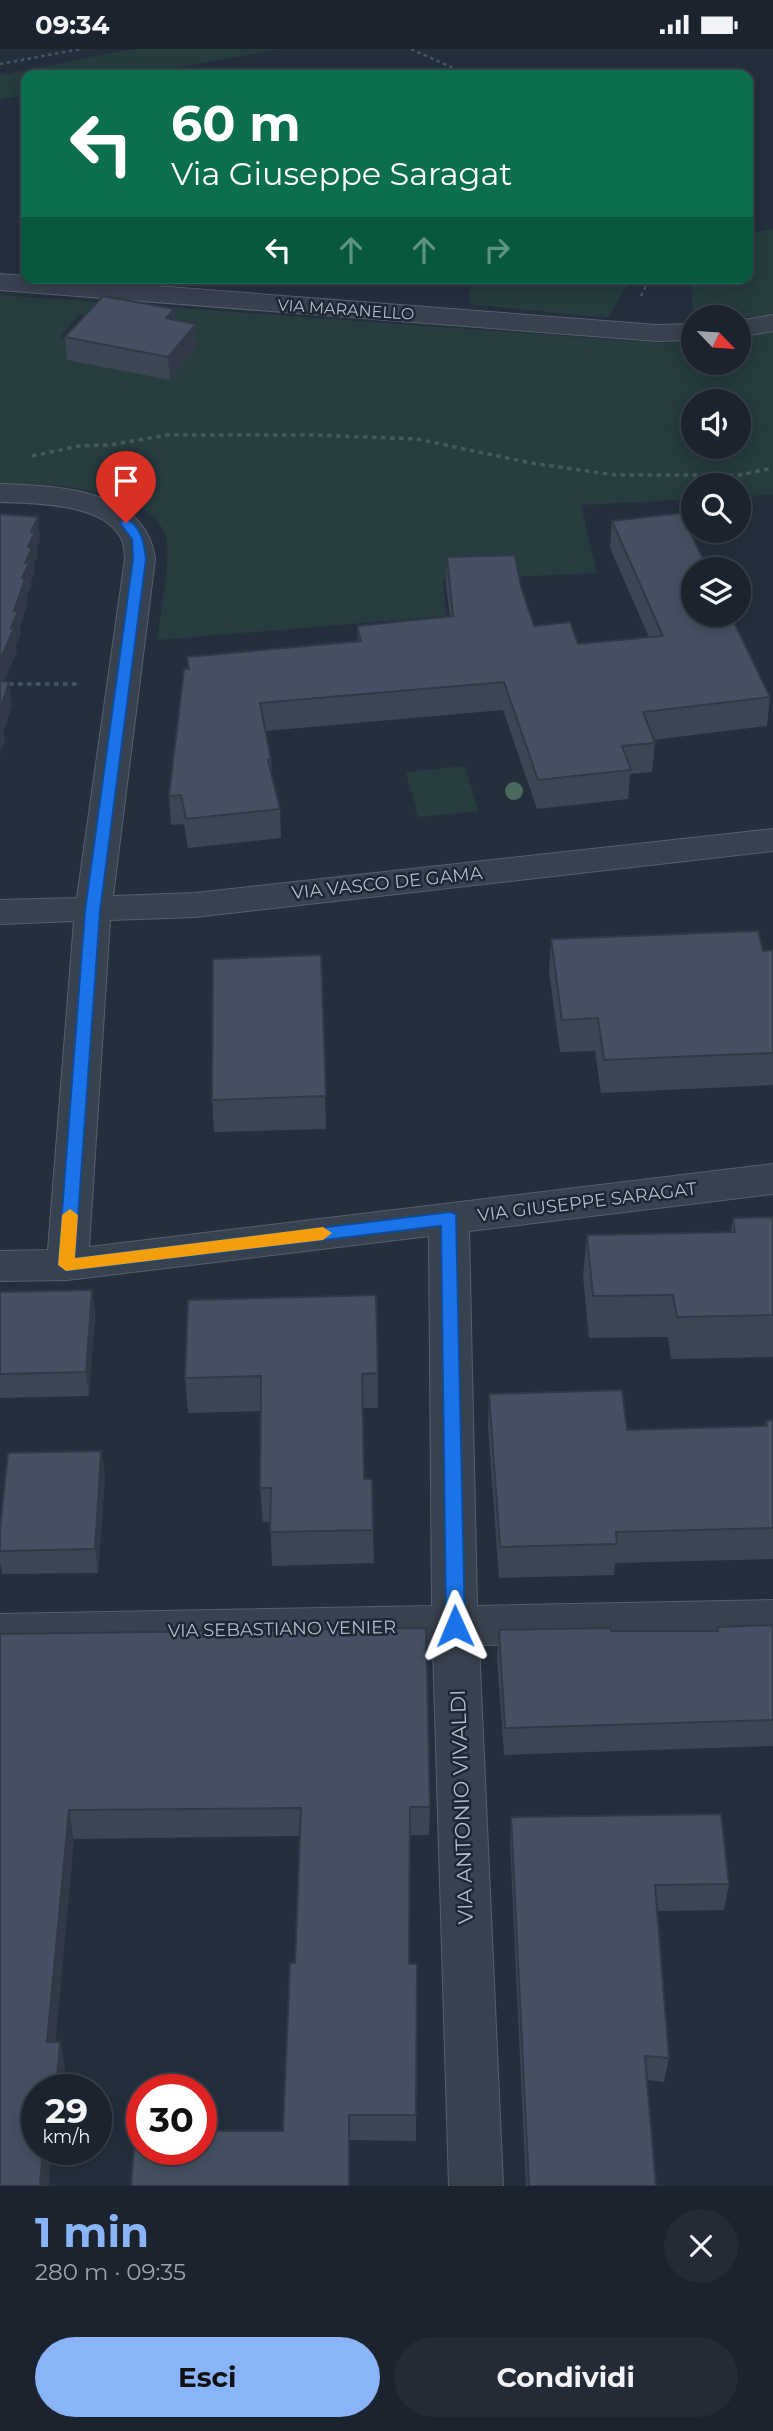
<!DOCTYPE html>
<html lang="it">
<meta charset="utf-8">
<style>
body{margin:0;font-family:Montserrat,sans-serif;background:#242b36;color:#f1f3f6;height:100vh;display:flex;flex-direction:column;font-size:26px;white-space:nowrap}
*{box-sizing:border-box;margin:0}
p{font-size:23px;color:#a0a4aa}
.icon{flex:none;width:38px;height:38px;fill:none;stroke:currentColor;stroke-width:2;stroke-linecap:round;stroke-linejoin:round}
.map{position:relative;height:2137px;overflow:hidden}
.panel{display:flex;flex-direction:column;background:#1b232e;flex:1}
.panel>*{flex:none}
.top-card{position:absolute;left:21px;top:21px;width:732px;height:214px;border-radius:14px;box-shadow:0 4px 18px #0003,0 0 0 2px #39404a;background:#0b6e4f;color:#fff;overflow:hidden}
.needle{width:46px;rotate:115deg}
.buttons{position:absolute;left:681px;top:256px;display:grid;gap:14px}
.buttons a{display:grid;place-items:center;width:70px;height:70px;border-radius:50%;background:#1b232e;box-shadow:0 4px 18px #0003,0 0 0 2px #39404a;font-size:35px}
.speed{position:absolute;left:21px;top:2025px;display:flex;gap:14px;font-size:35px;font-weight:700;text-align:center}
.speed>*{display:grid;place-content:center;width:91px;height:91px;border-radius:50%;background:#1b232e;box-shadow:0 4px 18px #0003,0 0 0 2px #39404a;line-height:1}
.speed small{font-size:18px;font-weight:400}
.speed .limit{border:10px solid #d22;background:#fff;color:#111}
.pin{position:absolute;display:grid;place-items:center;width:60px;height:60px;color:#fff;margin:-72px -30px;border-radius:50% 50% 50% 0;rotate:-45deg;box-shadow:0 0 7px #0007}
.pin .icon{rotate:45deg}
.me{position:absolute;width:77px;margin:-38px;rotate:359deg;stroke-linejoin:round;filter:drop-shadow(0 0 5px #0008)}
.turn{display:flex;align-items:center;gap:24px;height:147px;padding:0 35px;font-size:32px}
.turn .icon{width:91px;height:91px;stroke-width:2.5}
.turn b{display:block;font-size:49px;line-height:60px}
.lanes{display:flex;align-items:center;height:66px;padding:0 35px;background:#0003;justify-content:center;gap:35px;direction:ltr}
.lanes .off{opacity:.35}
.round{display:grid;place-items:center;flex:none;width:74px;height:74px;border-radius:37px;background:#242b36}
.head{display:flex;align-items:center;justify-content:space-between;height:119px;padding:0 35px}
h1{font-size:42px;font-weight:700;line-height:52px;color:#8ab4f8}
.cta{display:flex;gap:14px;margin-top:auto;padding:14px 35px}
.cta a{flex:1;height:80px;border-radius:42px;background:#8ab4f8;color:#111;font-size:28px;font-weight:700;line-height:80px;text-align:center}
.cta a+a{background:#242b36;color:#f1f3f6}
.status{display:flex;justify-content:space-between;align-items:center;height:49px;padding:0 35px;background:#1b232e;direction:ltr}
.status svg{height:19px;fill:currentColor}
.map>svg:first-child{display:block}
</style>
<div class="status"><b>09:34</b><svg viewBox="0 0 49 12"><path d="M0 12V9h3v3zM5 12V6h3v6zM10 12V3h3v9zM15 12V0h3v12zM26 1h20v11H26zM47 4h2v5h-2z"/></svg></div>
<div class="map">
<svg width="773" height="2137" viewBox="0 0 773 2137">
<rect width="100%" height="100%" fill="#242f3e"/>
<g fill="#263c3f" fill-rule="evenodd">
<polygon points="134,0 279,0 135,26 26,26 26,46 0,51 0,26"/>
<polygon points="773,180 773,266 739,269 694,268 690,229 747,229 747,184"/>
<polygon points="471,229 633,229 607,269 469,255"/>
<path d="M0,246L663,294L693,292V313H738L739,289L773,282V446L739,447L738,436H693V450L581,456L597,524L443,531L446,567L157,591C160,567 170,515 167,494C160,437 43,435 0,434ZM80,265L175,282L83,293L60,288ZM693,352H738V397H693Z"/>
<polygon points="465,717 478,762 418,768 406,723"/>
</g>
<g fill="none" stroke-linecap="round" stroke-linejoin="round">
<g stroke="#565f6c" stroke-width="2">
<g id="minor">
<polygon points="0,225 657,276 693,275 693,291 657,292 0,241"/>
<polygon points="773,266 773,282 738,288 738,272"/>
<path d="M0,435C56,437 146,439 155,510L113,847L195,844L773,780V802L195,868L110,871L89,1198L773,1115V1145L469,1182L477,1557L773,1551V1591L479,1596L503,2137H449L433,1597L0,1605V1565L432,1557L429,1187L67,1231L0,1232V1202L48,1201L74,872L0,875V851L77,849L125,510C124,503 125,495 121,489C104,454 33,454 0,453Z"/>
</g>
</g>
<g stroke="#44595c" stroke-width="2.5" stroke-dasharray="3.5 3.5" stroke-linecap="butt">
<polyline points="411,0 469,26"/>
<polyline points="0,15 81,0"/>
<polyline points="641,247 650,229"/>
</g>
<g stroke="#44595c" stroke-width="3.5" stroke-dasharray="4.5 4.5" stroke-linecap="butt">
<polyline points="32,407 79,397 109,396 167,386 313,386 417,390 531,414 615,426 740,426 773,419"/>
<polyline points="0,635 79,635"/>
</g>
<use href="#minor" fill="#38414e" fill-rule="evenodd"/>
</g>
<circle fill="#4b6a5d" cx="514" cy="742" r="9"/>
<g fill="#3b4654">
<polygon points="65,288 197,297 170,331 67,311"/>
<polygon points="612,472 770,648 767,677 653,691 655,694 652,723 630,725 628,750 537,760 503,661 266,682 271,711 272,725 280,760 281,789 188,799 184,775 171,776 169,747 188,620 187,608 358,592 357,577 450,567 446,536 447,508 521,538 534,577 578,595 649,588 610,499"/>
<polygon points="551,890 763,902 773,901 773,1036 601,1044 595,1002 560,1003 549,922"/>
<polygon points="321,906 326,1080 214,1083 212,1051"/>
<polygon points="773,1168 773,1308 671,1310 668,1288 589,1289 583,1227 587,1186 731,1183 733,1169"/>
<polygon points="92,1241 95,1265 89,1347 0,1349 0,1243"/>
<polygon points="378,1324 378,1359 363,1359 364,1430 373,1481 374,1514 272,1517 270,1473 263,1473 260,1439 261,1362 188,1364 185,1329"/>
<polygon points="489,1345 627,1381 765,1377 766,1372 773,1371 773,1510 615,1514 614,1526 499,1529 488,1377"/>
<polygon points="101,1402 105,1426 98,1524 2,1525 0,1514 0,1480"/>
<polygon points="773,1576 773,1697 504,1706 497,1608 499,1581 716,1582 717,1578"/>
<polygon points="0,1585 430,1758 429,1786 410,1786 409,1915 416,2066 416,2092 350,2091 350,2137 131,2137 142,2100 283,2082 295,1914 300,1787 74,1790 55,1993 60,1993 65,2019 64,2040 37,2040"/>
<polygon points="511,1768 729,1835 724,1861 657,1862 669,2009 664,2033 647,2031 656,2137 526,2137 510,1794"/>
</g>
<g fill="#303945">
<polygon points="174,260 176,283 166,269"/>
<polygon points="196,275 197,297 170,331 168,308"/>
<polygon points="38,468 40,492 37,499 38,507 34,515 35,522 31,532 31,538 27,547 28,554 20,578 21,586 16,597 17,603 0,642 0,611 11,579 31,483"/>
<polygon points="9,633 12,657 4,682 5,692 0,704 0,660"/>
<polygon points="92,1241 95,1265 89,1347 86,1323"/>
<polygon points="101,1402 105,1426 98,1524 95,1500"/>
<polygon points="69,1761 74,1790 53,2020 47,1993"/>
<polygon points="60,1993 65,2019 64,2040 56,2040"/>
<polygon points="349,2066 350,2137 349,2137"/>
<polygon points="43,2100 51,2100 49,2137 40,2137"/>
</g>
<g fill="#455162" stroke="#303945" stroke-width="2">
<polygon points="103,247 174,260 166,269 196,275 168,308 65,288"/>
<polygon points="681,464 708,520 693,520 693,565 730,565 770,648 643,663 655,694 622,697 631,721 538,731 504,633 260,654 271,711 268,711 280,760 186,770 181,746 169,747 184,620 189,620 187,608 361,592 357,577 453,567 447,508 515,506 521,538 534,577 570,573 578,595 663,587 612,472"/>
<polygon points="0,465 38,468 31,483 35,483 28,498 32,499 25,514 29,514 22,529 25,530 14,562 18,562 11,579 14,579 0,611"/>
<polygon points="0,632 9,633 0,660"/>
<polygon points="758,882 763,902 773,901 773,1004 604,1011 598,969 562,971 551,890"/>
<polygon points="321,906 326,1047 212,1051 213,910"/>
<polygon points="773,1168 773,1266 677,1268 673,1246 593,1247 587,1186 735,1183 733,1169"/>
<polygon points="92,1241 86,1323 0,1325 0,1243"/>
<polygon points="376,1246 378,1324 362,1325 364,1430 372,1430 373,1481 270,1483 271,1439 260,1439 261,1327 185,1329 188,1251"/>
<polygon points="622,1341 627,1381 767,1377 766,1372 773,1371 773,1479 616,1483 617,1495 500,1498 489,1345"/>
<polygon points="101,1402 95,1500 0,1502 0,1480 8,1404"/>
<polygon points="773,1576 773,1671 505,1679 499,1581 611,1579 611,1582 718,1582 717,1578"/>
<polygon points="426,1579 430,1758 410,1758 409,1915 417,1915 416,2066 349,2066 349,2137 131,2137 137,2054 142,2054 142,2100 201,2100 201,2082 283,2082 290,1914 295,1914 301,1759 69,1761 47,1993 60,1993 56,2040 37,2040 37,2100 43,2100 40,2137 0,2137 0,1585"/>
<polygon points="721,1765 729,1835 655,1836 669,2009 645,2007 656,2137 529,2137 511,1768"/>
</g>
<path fill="#1a73e8" stroke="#114b97" stroke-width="2" d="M126,470C142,477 144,495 146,510L100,862L75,1209L450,1163L456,1165L465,1577L462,1582H449L446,1577L441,1177L66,1222L58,1216L85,862L133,510L132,490L120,474Z"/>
<polygon fill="#f59e0b" points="70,1160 78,1166 75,1209 323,1178 332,1184 323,1191 66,1222 58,1216 62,1166"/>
<g text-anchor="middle" stroke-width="5" stroke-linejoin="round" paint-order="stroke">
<g font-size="16" fill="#b4bcc9" stroke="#1d2633">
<text transform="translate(346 260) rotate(4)" y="6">VIA MARANELLO</text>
</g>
<g font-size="18" fill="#b4bcc9" stroke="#1d2633">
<text transform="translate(387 834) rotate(-6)" y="6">VIA VASCO DE GAMA</text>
<text transform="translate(587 1153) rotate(-7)" y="6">VIA GIUSEPPE SARAGAT</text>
<text transform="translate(282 1580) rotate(-1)" y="6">VIA SEBASTIANO VENIER</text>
</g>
<g font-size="21" fill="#b4bcc9" stroke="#1d2633">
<text transform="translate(462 1758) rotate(-92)" y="7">VIA ANTONIO VIVALDI</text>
</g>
</g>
</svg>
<div class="buttons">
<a><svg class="needle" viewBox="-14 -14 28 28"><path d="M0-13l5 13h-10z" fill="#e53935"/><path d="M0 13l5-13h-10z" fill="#a0a4aa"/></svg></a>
<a><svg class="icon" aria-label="sound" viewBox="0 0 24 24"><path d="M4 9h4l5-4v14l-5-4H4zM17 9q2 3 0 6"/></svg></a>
<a><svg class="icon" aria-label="search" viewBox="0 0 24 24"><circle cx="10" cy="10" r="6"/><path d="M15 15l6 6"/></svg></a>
<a><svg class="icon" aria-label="layers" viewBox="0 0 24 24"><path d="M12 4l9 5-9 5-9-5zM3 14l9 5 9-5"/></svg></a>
</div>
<div class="speed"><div>29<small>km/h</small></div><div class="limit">30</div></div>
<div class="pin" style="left:126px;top:474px;background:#d93025"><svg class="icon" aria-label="arrive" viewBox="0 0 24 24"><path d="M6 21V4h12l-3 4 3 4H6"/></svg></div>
<svg class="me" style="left:455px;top:1577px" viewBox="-20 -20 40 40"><path d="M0-17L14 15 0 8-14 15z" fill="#1a73e8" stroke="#fff" stroke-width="4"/></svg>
<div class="top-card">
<div class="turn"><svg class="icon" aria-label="left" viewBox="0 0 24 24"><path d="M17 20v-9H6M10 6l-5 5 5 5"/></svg><div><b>60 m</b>Via Giuseppe Saragat</div></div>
<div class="lanes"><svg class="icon" aria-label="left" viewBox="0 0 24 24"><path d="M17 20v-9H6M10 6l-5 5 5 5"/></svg><svg class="icon off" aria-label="ahead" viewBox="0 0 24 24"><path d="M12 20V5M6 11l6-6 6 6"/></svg><svg class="icon off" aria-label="ahead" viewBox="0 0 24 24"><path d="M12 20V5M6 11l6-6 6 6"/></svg><svg class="icon off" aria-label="right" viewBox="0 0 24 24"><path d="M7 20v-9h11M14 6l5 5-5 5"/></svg></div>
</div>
</div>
<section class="panel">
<div class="head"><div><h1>1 min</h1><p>280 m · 09:35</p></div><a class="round"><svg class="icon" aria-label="close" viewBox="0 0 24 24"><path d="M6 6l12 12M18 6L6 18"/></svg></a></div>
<div class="cta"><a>Esci</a><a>Condividi</a></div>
</section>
